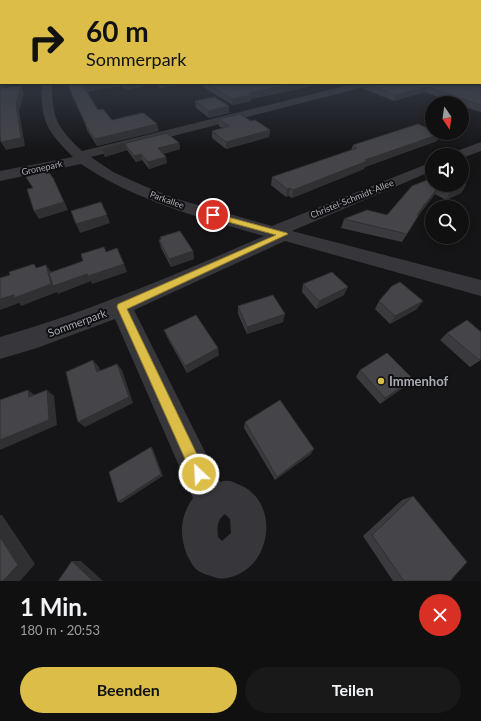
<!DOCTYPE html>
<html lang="de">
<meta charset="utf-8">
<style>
body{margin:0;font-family:Lato,sans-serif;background:#19191a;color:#f1f3f6;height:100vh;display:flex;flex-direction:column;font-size:15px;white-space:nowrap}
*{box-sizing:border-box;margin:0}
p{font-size:13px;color:#9c9d9f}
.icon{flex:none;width:22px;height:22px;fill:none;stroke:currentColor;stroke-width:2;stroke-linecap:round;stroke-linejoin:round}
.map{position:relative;height:581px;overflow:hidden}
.panel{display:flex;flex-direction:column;background:#101011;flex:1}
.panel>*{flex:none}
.banner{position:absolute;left:0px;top:0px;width:481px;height:84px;box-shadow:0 2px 6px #0003,0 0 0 1px #303031;background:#dcbd48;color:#111;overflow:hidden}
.needle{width:26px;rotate:167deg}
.fabs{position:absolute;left:425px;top:96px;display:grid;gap:8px}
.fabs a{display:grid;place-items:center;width:44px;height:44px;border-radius:50%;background:#101011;box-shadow:0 2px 6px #0003,0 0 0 1px #303031;font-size:20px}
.pin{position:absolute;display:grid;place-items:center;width:34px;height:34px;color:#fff;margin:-17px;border:2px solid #fff;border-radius:50%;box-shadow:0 1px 4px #0007}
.me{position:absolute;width:44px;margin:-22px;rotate:335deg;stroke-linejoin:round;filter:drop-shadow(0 0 3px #0008)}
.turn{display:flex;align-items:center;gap:14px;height:84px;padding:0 20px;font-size:18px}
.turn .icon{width:52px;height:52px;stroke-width:2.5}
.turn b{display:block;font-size:28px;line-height:34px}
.round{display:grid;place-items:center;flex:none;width:42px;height:42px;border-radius:21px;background:#19191a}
.overview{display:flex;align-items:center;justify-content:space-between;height:68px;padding:0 20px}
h1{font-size:24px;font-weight:700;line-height:30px}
.cta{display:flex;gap:8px;margin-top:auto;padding:8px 20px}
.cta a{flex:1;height:46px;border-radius:24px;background:#dcbd48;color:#111;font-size:16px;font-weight:700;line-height:46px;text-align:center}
.cta a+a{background:#19191a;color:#f1f3f6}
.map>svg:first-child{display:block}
</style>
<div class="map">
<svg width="481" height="581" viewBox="0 0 481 581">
<rect width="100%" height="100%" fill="#151517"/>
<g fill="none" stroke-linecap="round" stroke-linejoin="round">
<g fill="#37373b" fill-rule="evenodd">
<path d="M42,83H52C52,119 57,127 82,151L357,83H374L372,85L91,157L113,172L144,186L177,199L272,226L432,162V171L292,231L481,280V296L285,241L134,310L220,482C228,479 233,482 240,485C278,501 273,560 237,575C227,579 221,580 211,576C207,575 201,573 197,570C193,567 190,560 187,555C179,535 180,516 193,498L115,319L37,348L0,359V337C91,311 177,274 264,236C200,218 136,201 81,164L0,181V171L73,157C47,131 40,121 42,83ZM225,514L230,519L231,533L222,541L218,537C217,527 217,520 225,514Z"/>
<polygon points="481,142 481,151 462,158 462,155 452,155 454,152"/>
</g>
</g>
<g fill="#3b3b3f">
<polygon points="481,69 481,112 462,106 462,103 455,103 425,92 394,101 364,89 365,83"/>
<polygon points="68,83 189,83 160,88 155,84 126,90 122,86 87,91 98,110 112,120 159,131 97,146 87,130 85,124 71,94"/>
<polygon points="197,83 326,83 251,99 251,101 232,105"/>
<polygon points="195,101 229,106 229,113 209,118 196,108"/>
<polygon points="219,119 251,121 270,130 269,137 226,149 212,138 212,131 222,128 219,126"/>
<polygon points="167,133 179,143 180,149 163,154 167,163 149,169 142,160 136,162 127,150 105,157 102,149"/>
<polygon points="437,141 365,167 364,169 292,198 289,196 286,197 271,185 272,177 351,150 353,145"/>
<polygon points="432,178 466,185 461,193 446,200 435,194 421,212 402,242 341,228 344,219 387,215"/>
<polygon points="160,237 193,251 194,259 171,267 161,248 159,240 161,239"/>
<polygon points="303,284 344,295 316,309 302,292"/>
<polygon points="379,301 417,309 390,324 375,309"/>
<polygon points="238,306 283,322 247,334 238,314"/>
<polygon points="164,330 219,355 187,373 167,337"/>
<polygon points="447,333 481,360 470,367 440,340"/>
<polygon points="360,370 407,385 380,404 356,377"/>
<polygon points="245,422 311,454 275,480 244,428"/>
<polygon points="413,496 450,581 393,581 363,536 402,500"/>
</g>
<g fill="#303033">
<polygon points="0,80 1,80 1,83 14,83 14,85 0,87"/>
<polygon points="101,83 121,83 122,86 85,92 83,86"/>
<polygon points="129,83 155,83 155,84 126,90 124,84"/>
<polygon points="159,83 189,83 160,88"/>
<polygon points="299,83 326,83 251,99 251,101 232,105 232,99 249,93"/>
<polygon points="21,86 24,93 19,111 25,146 6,150 1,142 16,104"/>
<polygon points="427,87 425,92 394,101 395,95"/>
<polygon points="229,106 229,113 209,118 208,111"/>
<polygon points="157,124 159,131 97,146 95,139"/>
<polygon points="270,130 269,137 226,149 226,142"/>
<polygon points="440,134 437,141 365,167 364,169 292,198 293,190 365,160"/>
<polygon points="179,143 180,149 159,155 158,148"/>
<polygon points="125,144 127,150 105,157 103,150"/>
<polygon points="141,154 142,160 136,162 134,156"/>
<polygon points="166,157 167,163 149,169 148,162"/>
<polygon points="53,178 68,210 39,219 34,211"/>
<polygon points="466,185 461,193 446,200 450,192"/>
<polygon points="439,186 435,194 418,216 402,242 423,205"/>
<polygon points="290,188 289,196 286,197 287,189"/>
<polygon points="107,215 110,223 80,233 76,224"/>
<polygon points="193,251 194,259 171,267 169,259"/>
<polygon points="124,264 127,272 92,284 91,281 58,294 57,292 21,306 19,303 0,310 0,299 14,295 46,265 52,273 87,274"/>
<polygon points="348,287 344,295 316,309 319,301"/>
<polygon points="423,301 417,309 390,324 395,316"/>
<polygon points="285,314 283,322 247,334 247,327"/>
<polygon points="218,348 219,355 187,373 185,366"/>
<polygon points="93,360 99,367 103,379 97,372"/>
<polygon points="117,364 122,370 133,403 85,427 78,422"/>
<polygon points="413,379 407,385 380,404 385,398"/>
<polygon points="28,390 36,396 29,397"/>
<polygon points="47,390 54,396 57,425 0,450 0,440"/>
<polygon points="151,447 153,449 163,476 121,503 118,502"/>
<polygon points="314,449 311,454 275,480 277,477"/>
<polygon points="0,515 2,515 35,564 20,581 3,581 0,537"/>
<polygon points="72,561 81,561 103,581 93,581"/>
</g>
<g fill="#454549" stroke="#303033">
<rect x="0" y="69" width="1" height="11"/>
<polygon points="480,69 481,69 481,105 427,87 395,95 365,83 480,83"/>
<polygon points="68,83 101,83 83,86 98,110 103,109 112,120 142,113 145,114 157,124 95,139 85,124 86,124 69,88"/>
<polygon points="206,83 299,83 249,93 251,95 232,99"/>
<polygon points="21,86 16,104 21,138 1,142 0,135 0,88"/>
<polygon points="215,97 229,106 208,111 195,101"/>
<polygon points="240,114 251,121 255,120 270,130 226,142 212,131 229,126 219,119"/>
<polygon points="418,124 432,130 432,133 438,133 440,134 365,160 367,161 293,190 290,188 287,189 272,177 357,148 353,145"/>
<polygon points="167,133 179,143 158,148 166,157 148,162 141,154 134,156 125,144 103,150 102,149"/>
<polygon points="47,170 53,178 64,202 34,211 27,189 33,188 26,177"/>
<polygon points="432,178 432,185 462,185 462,182 466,185 450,192 439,186 426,203 423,205 424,205 417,215 418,216 407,234 344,219 367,210 387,215 412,186"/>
<polygon points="101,202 107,215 76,224 71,211"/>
<polygon points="180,231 193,251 169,259 159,240 161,239 160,237"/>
<polygon points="104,247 106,252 117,248 124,264 88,276 87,274 53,286 49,273 83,261 81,254"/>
<polygon points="34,264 36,268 46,265 51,284 14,298 14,295 0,299 0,278 10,275 9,272"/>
<polygon points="332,272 348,287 319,301 303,284"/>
<polygon points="400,282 423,301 395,316 379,301 392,286"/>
<polygon points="273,295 285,314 247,327 238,306"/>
<polygon points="196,315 218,348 185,366 164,330"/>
<polygon points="467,320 481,332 481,359 479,360 447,333"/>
<polygon points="387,353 413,379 385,398 360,370"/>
<polygon points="93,360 97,372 117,364 129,397 78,422 66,372"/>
<polygon points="28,390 29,397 47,390 49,420 0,440 0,400"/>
<polygon points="280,400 314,449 277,477 245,422"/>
<polygon points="151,447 161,474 118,502 109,472"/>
<polygon points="413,496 467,562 450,581 404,581 372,535"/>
<polygon points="0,537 18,565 3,581 0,581"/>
<polygon points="72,561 93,581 58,581"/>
</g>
<linearGradient id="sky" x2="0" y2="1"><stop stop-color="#0c0c0d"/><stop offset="0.46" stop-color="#353b47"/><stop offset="1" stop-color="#353b47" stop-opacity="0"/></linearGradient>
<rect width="481" height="150" fill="url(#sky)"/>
<polygon fill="#dcbd48" stroke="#8f7b2f" points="213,213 287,233 288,234 127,309 204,469 206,474 204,479 199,481 194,479 117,307 118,304 276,235 210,217 210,214"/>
<circle fill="#dcbd48" stroke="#101012" stroke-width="1.5" cx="381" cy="381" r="4"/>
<g text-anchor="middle" stroke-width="4" stroke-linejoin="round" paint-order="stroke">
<g font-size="9" fill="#a9abb5" stroke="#101012">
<text transform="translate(42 168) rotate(-12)" y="3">Gronepark</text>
<text transform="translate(352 199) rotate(-22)" y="3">Christel-Schmidt-Allee</text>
<text transform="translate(167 200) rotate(20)" y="3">Parkallee</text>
</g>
<g font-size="11" fill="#a9abb5" stroke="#101012">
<text transform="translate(77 323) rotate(-20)" y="4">Sommerpark</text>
</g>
<g font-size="13" font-weight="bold" fill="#a9abb5" stroke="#101012" text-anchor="start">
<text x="389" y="386">Immenhof</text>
</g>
</g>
</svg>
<div class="fabs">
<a><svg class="needle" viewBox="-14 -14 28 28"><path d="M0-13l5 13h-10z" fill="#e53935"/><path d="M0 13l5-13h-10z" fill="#9c9d9f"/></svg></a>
<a><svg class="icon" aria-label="sound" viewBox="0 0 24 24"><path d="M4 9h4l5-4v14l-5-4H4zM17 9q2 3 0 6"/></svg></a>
<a><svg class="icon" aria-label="search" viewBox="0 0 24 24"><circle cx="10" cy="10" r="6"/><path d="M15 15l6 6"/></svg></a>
</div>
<div class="pin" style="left:213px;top:215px;background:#d93025"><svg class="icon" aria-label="arrive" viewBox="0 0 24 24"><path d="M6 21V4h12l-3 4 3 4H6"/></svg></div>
<svg class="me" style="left:199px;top:474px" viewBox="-20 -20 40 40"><circle r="17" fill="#dcbd48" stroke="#fff" stroke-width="3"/><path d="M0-11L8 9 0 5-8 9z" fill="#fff"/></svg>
<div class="banner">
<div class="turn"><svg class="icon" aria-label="right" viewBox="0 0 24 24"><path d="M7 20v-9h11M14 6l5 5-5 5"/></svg><div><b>60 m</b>Sommerpark</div></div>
</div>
</div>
<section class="panel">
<div class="overview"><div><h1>1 Min.</h1><p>180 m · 20:53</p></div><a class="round" style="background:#d93025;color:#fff"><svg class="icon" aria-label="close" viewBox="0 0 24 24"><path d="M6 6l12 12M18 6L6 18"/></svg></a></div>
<div class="cta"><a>Beenden</a><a>Teilen</a></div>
</section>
